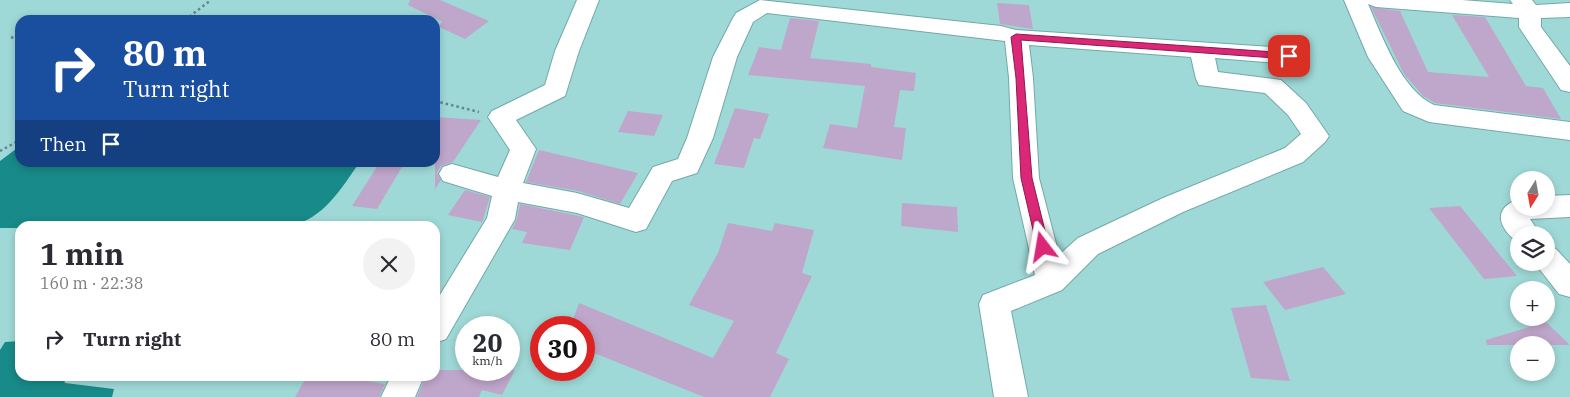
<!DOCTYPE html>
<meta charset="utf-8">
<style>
body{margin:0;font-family:"IBM Plex Serif",serif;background:#f2f2f3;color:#2b2b33;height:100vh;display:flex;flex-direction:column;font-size:19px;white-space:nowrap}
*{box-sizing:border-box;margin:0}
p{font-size:16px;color:#7c7c81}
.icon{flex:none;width:28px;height:28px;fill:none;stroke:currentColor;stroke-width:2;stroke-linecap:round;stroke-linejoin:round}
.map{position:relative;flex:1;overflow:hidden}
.side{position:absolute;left:15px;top:221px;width:425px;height:160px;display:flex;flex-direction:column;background:#fff;border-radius:15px;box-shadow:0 2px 8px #0003}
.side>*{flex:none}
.banner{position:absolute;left:15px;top:15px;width:425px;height:152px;border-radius:15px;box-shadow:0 2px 8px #0003;background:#1a4fa0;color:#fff;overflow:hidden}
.needle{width:32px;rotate:191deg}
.fabs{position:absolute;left:1510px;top:171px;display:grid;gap:10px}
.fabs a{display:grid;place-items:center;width:45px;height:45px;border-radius:50%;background:#fff;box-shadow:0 2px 8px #0003;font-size:25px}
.speed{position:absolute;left:455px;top:316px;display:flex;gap:10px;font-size:25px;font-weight:700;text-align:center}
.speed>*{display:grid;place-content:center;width:65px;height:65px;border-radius:50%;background:#fff;box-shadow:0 2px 8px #0003;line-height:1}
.speed small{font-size:12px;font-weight:400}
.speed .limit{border:8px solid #d22;background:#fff;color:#111}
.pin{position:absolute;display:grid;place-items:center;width:42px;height:42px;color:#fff;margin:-21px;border-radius:10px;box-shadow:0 2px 8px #0006}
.me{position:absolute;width:55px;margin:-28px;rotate:346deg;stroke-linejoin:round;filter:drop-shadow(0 0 4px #0008)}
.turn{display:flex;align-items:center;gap:18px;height:105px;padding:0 25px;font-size:22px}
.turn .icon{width:65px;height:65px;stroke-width:2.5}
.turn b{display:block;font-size:35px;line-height:42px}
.then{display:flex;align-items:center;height:48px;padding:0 25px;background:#0003;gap:10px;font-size:19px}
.round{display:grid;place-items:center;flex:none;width:52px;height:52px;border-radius:26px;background:#f2f2f3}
.summary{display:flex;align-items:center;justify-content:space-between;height:85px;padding:0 25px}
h1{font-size:30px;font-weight:800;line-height:38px}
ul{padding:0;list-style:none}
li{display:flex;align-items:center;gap:15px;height:65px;padding:0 25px}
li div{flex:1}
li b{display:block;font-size:19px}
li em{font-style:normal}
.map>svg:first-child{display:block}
</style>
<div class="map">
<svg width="1570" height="397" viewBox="0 0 1570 397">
<rect width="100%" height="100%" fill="#9fd9d7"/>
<g fill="#188a89">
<path d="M20,146V162L359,163C341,189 324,218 291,226H20V228H0V161Z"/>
<polygon points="20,341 20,376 63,376 65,383 114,389 112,397 0,397 0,350 5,342"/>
</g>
<g fill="#bfa6cb">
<polygon points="410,0 440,0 489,21 465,39 437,26 443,22 408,5"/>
<polygon points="997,3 1029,5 1033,29 1000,24"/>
<polygon points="1371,7 1400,11 1428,72 1489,77 1452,15 1485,17 1526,86 1543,88 1561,119 1435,103 1423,96 1404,74"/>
<polygon points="790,18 819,21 810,58 871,64 871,67 916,73 914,91 900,90 894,127 906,128 902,160 823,148 830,124 857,128 865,86 748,75 759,47 781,50"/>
<polygon points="735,108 769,114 760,139 754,138 744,168 714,164"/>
<polygon points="628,111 663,115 654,136 618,132"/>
<polygon points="435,117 481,120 453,162 441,166 437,173 441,180 435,189"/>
<polygon points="539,150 638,173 620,204 578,191 526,182"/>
<polygon points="380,162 405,162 377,209 352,206"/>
<polygon points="465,190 490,197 482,222 448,215"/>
<polygon points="902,203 957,207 958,232 901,226"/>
<polygon points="520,204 584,217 570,250 522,243 527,232 512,229 517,219"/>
<polygon points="1460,206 1517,276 1484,279 1429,208"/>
<polygon points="728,223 772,231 775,223 814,230 802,273 812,276 776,353 789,359 770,397 704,397 584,349 584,328 570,328 579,303 713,358 734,321 689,305 718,253"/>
<polygon points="1323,267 1346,294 1285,310 1263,282"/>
<polygon points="1266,305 1290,381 1251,378 1231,308"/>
<polygon points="1546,322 1570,345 1487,345 1486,340"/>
<polygon points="435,370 515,370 502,395 482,390 479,397 417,397 426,376 435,376"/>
<polygon points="307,376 337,376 385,384 379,397 295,397"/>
</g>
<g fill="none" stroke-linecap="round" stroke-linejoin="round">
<g stroke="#71a9a8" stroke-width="2">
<g id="street">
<path d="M577,0H599L579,51L565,96L516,120L536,149L523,183L577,193L629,208L653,167L678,159L687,138L713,57L733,18L736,13L760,0L1001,26L1016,30L1289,48L1297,51L1301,56L1297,61L1289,64L1215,58L1218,72L1281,80L1306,103L1329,136L1325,142L1303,162L1183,212L1098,254L1062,290L1011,311L1028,397H994L979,304L983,295L1035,275L1013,178L1009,78L1005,41L767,13L753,22L737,57L713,138L697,173L672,181L646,229L636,232L577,213L518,202L515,219L446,339L435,343V303L487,218L492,196L443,181L439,174L443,167L452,164L498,177L510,150L488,117L492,111L545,85L555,51ZM1029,45L1191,57L1196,79L1199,85L1265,93L1288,115L1301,134L1285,148L1163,198L1078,238L1059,255L1039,178L1033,78Z"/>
<path d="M1344,0H1462L1513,4L1510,0H1532L1536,5L1570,3V17L1541,18V27L1570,66V92L1561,90L1519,27V18L1376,7L1368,4C1382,36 1401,90 1434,105L1570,122V140L1429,122L1403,111L1368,57Z"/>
<path d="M1570,195V217L1530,219L1541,235H1519V243C1500,230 1490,209 1519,199V208H1546V196Z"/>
<polygon points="1546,245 1556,249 1570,264 1570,297 1559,294 1534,262 1546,262"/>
<polygon points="391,376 424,376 415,397 381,397"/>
</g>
</g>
<g stroke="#618887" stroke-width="2.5" stroke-dasharray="2.5 3" stroke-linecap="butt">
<polyline points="185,20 211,0"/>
<polyline points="11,37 20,41"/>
<polyline points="435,101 479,112"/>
<polyline points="0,151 20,140"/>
</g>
<use href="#street" fill="#fff" fill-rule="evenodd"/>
</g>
<polygon fill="#db2777" stroke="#8e194d" points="1016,34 1289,53 1294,56 1289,59 1021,40 1032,178 1049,247 1043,251 1037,247 1021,178 1016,78 1011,37"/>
</svg>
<div class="fabs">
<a><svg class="needle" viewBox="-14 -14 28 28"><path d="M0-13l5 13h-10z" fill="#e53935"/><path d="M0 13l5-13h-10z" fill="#7c7c81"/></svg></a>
<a><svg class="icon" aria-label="layers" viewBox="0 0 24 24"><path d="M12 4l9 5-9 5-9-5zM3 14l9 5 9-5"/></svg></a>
<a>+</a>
<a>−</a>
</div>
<div class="speed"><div>20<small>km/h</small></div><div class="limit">30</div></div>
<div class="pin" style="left:1289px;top:56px;background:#d93025"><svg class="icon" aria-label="arrive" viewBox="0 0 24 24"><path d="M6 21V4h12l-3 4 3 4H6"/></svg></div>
<svg class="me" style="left:1043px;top:247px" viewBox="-20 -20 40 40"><path d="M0-17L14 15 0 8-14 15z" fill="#db2777" stroke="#fff" stroke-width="4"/></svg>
<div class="banner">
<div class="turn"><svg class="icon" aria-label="right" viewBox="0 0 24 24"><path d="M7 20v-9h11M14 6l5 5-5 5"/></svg><div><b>80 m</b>Turn right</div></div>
<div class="then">Then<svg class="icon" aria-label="arrive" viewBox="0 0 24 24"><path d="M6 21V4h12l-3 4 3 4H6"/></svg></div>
</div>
<section class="side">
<div class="summary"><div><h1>1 min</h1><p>160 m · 22:38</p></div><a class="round"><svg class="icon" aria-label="close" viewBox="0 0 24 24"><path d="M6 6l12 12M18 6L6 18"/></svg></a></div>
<ul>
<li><svg class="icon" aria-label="right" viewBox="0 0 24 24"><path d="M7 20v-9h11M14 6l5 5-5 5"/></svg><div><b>Turn right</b></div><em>80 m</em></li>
</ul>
</section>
</div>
